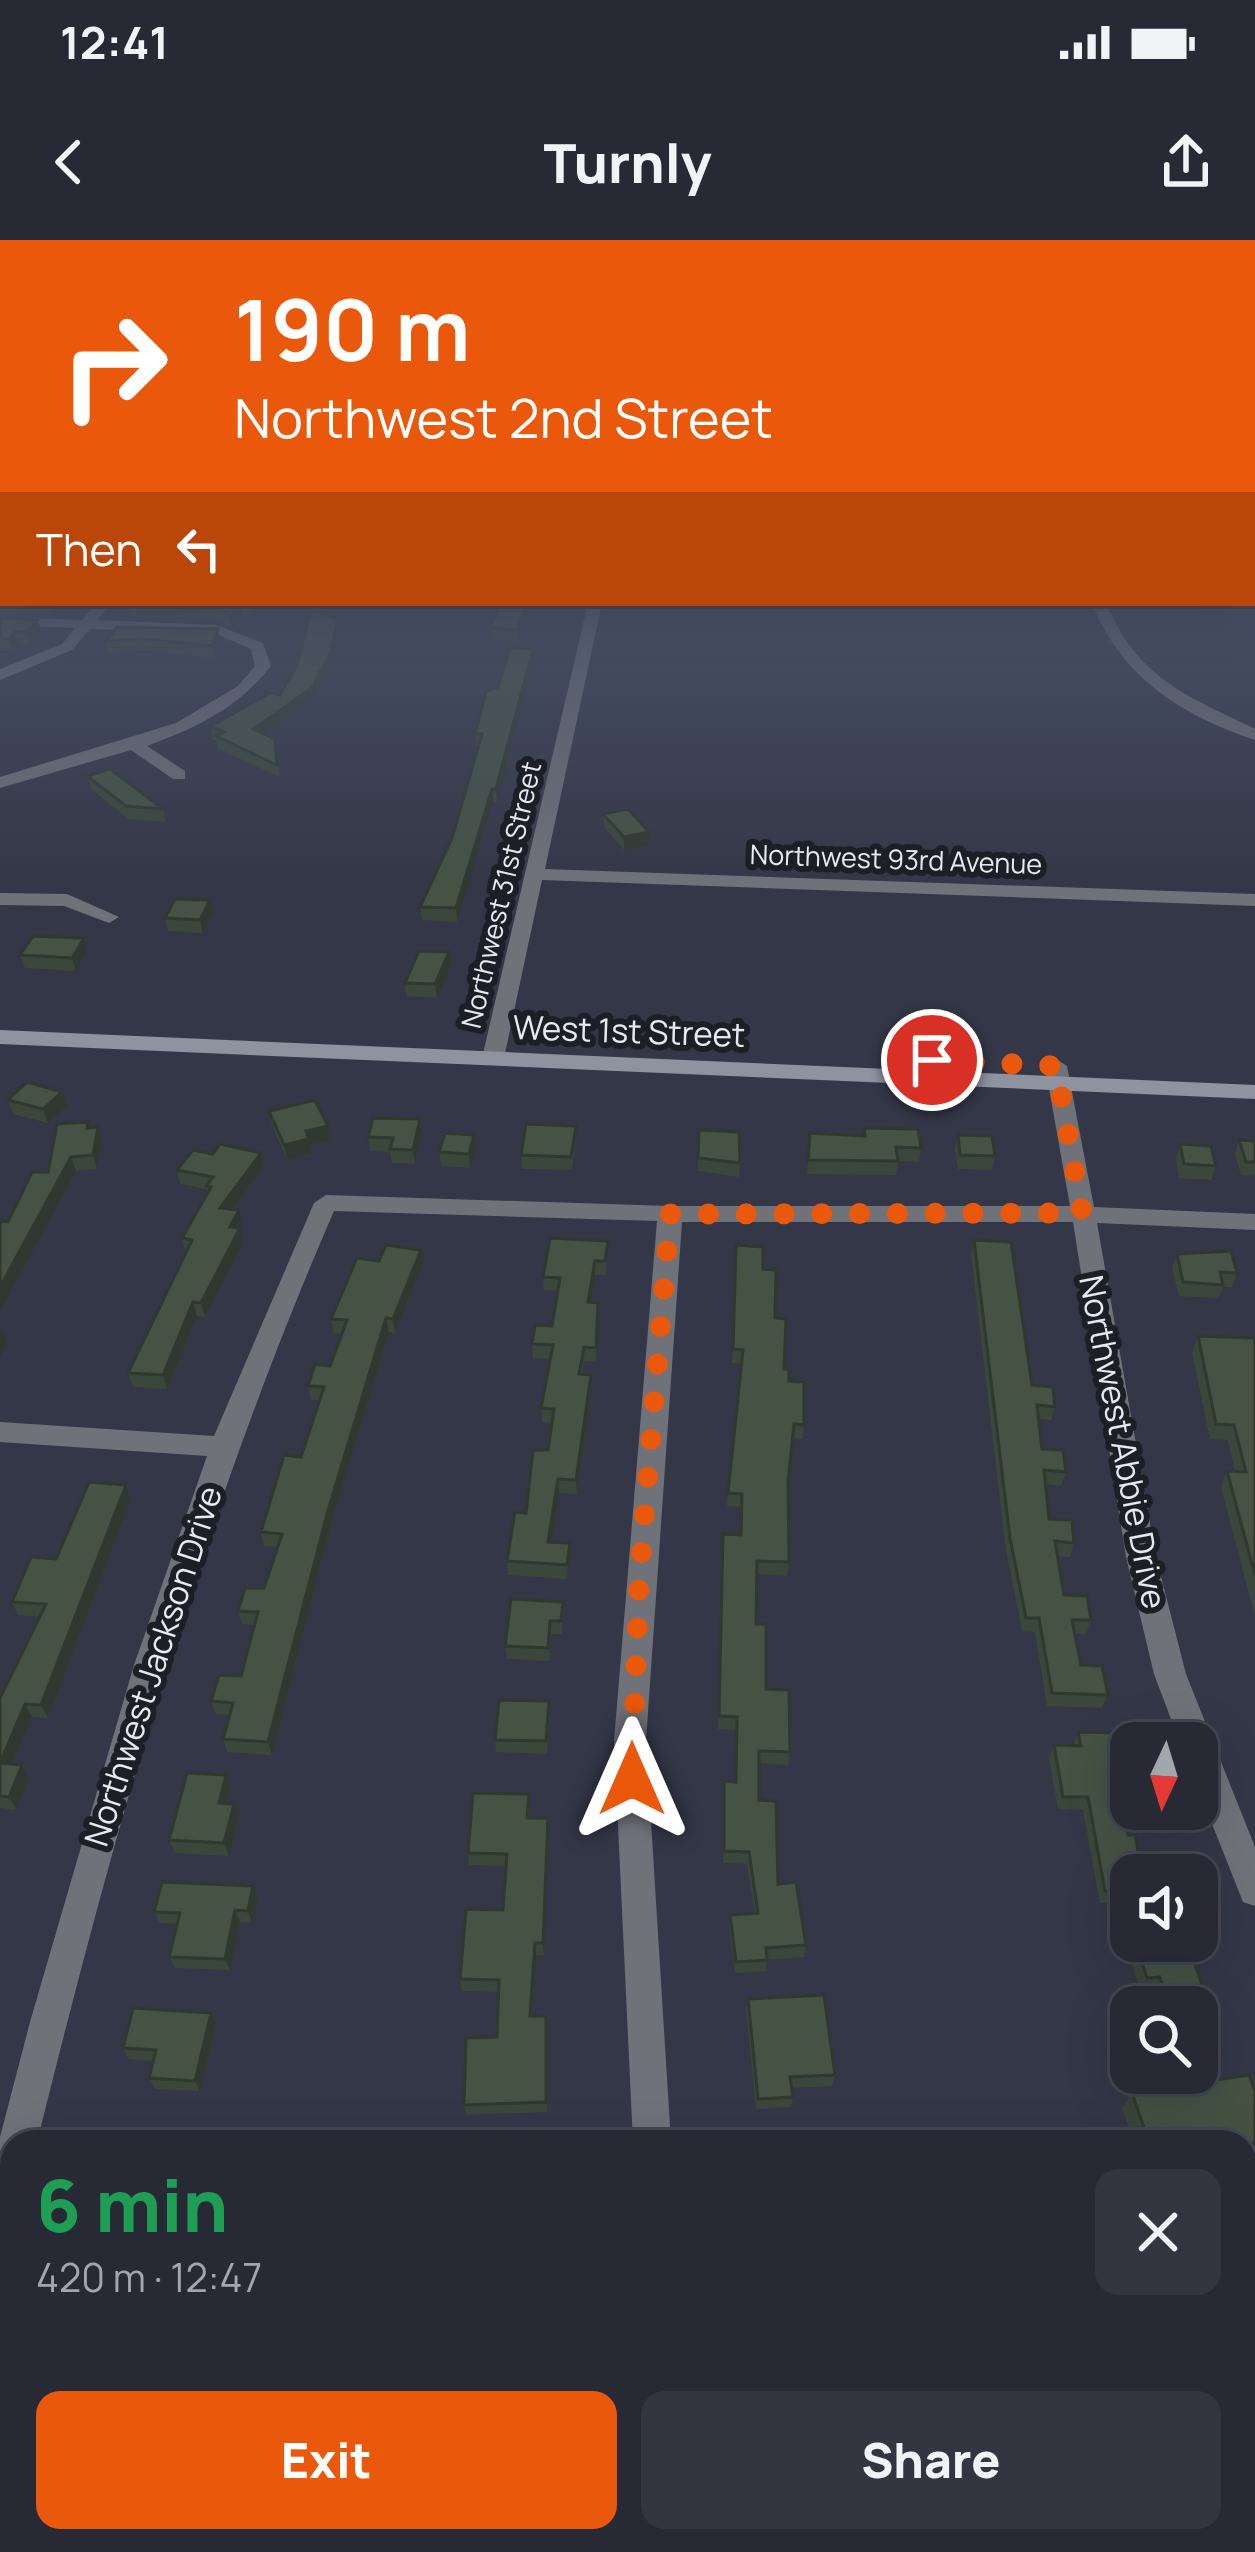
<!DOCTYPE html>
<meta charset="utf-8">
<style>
body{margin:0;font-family:Manrope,sans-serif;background:#333541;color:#f1f3f6;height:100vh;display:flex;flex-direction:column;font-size:45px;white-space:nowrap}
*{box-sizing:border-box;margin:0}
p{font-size:39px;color:#a4a6ad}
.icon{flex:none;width:66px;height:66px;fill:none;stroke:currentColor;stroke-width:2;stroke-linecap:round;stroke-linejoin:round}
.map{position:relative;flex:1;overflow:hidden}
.sheet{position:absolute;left:0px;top:1890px;width:1257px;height:423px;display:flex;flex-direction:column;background:#272935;border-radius:36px 36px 0 0;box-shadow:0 12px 48px #0002,0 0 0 3px #434550}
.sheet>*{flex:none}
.guide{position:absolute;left:0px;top:0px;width:1257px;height:366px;box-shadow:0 12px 48px #0002,0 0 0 3px #434550;background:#ea580c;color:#fff;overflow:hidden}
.needle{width:78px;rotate:184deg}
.buttons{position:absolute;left:1110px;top:1482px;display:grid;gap:24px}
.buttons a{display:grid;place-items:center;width:108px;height:108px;border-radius:24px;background:#272935;box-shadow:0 12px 48px #0002,0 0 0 3px #434550;font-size:60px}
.pin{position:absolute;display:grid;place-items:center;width:102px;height:102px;color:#fff;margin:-51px;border:6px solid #fff;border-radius:50%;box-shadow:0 3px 12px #0007}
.me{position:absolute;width:132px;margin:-66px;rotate:0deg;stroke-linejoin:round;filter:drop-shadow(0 0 9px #0008)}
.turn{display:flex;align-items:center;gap:42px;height:252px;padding:0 36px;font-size:54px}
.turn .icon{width:156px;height:156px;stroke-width:2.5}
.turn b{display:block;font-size:84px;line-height:102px}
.then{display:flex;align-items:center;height:114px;padding:0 36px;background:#0003;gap:24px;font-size:45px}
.round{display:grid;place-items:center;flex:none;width:126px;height:126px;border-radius:24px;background:#333541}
.overview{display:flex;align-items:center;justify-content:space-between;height:204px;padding:0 36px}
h1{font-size:72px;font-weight:800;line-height:90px;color:#1e9e55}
.action{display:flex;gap:24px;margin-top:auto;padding:24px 36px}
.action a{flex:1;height:138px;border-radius:24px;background:#ea580c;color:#fff;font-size:48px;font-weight:800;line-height:138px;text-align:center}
.action a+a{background:#333541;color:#f1f3f6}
.status{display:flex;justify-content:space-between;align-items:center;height:84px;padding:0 60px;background:#272935;direction:ltr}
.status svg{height:33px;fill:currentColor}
header{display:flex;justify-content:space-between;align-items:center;height:156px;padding:0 36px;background:#272935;font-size:54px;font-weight:800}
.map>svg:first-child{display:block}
</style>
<div class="status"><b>12:41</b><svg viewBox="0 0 49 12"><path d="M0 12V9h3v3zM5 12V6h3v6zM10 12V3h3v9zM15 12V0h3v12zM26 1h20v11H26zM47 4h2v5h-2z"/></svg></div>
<header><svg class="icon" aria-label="back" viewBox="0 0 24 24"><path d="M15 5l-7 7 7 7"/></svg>Turnly<svg class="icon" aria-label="share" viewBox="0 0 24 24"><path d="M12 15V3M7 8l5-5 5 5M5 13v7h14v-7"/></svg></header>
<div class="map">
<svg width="1255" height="2312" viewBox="0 0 1255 2312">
<rect width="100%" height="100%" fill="#343747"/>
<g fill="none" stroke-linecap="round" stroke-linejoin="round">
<g fill="#70727a" fill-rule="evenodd">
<path d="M96,363H111L97,380L216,385L263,403L271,426C238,468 196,488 147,506L185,531V539H173L131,510L0,548V537L176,483L238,446L255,426L251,409L214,393L90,389L72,410L0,440V429L62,404L75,388L0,385V377L82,380Z"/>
<polygon points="588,363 602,363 545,629 1255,654 1255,666 542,640 504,818 493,825 485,823 482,818"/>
<path d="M1092,363H1106C1138,439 1186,455 1255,489V500C1181,475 1121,437 1092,363Z"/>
<polygon points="0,653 67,654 119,677 109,683 64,666 0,665"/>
<path d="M1056,819L1067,826L1094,967L1255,974V990L1097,983L1156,1317L1186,1434L1255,1607V1666L1243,1662L1197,1546V1503H1180L1154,1434L1126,1317L1073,982H682L646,1501L671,1902H633L614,1501L657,981L334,971C203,1272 116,1584 37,1902H12V1987L0,1992V1897L30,1782L134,1425L207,1216L0,1202V1182L214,1196L314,963L326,955L670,966H1070L1045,826Z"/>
<polygon points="1255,2010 1255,2050 1245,2053 1245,2013"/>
<polygon points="0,2116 12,2117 12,2159 0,2158"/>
</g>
<polygon fill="#8f929f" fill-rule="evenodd" points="0,790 1255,845 1255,859 0,804"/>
</g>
<g fill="#3b473a">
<polygon points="0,345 63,363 54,374 0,374"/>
<polygon points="132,363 272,363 253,378 243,377 232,386 216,380 133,377 131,366"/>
<polygon points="531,363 518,401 492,399 491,387"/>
<polygon points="0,378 38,380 41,391 30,404 18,404 12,410 0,410"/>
<polygon points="338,379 339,391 332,425 313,460 265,494 275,499 280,537 218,509 216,500 213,499 211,486 280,455"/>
<polygon points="117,387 220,400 214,418 144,410 108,413 106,401"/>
<polygon points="533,409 534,421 497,562 493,562 457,682 422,680 420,667 452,598 478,506 476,506 475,494 498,447"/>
<polygon points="87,536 163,569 166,582 129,579 91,549"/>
<polygon points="603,574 649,592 649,605 624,610 604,587"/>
<polygon points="210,660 213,673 203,693 168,691 165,678"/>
<polygon points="87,712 76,731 25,728 20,715"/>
<polygon points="451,726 437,758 406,756 405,743"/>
<polygon points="62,852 67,866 48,883 13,874 8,860"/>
<polygon points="269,871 328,886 330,900 310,905 312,913 287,919 272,885"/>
<polygon points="88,882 90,888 98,887 102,901 97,929 76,931 8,982"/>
<polygon points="864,888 921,908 919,922 898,921 896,935 807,934 810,893 863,896"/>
<polygon points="699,890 740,923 739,937 698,931"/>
<polygon points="421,893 415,924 392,923 390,912 370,911 368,897"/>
<polygon points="958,895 995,916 992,930 958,929 955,909"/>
<polygon points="576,900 572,930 522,929 521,915"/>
<polygon points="1239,900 1255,901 1255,936 1241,935 1235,914"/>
<polygon points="1180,904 1216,926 1211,940 1179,938 1176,918"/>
<polygon points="476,909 470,928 441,926 439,912"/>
<polygon points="261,913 263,927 232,970 243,984 240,988 244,1002 205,1077 197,1076 167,1149 133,1147 128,1133 186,1012 182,998 207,952 207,949 180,944 177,930 213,914"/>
<polygon points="974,1000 1032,1145 1055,1167 1051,1180 1038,1179 1042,1209 1066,1232 1061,1246 1046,1244 1049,1279 1074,1303 1070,1317 1057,1316 1064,1355 1091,1380 1086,1394 1075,1393 1081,1425 1108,1455 1102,1468 1047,1466 1035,1392 1022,1391 1006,1311 971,1014"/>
<polygon points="608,1001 606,1035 595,1035 591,1063 598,1063 596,1122 584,1121 582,1134 591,1149 577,1254 559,1253 551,1302 570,1303 567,1339 508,1335 507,1321 548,1210 552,1183 542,1182 541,1168 550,1119 533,1118 532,1104 552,1086 558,1051 544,1050 543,1037"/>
<polygon points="736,1005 763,1029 775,1078 784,1129 804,1185 802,1199 793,1198 788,1242 789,1322 787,1336 757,1334 756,1384 766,1449 790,1512 788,1525 759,1523 759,1560 778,1644 806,1705 804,1717 767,1720 766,1731 735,1733 729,1687 730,1675 755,1674 747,1624 723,1623 724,1541 735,1542 736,1490 718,1489 722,1308 740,1295 741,1267 727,1266 741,1124 732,1123"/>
<polygon points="1177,1014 1237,1033 1232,1047 1223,1047 1218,1058 1179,1056 1172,1028"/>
<polygon points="379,1021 423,1024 395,1093 389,1092 330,1288 272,1515 227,1512 223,1499 230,1475 216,1474 211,1461 241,1436 254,1385 242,1384 238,1371 264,1348 278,1307 264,1306 261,1292 301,1217 319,1160 311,1160 308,1146 330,1126 342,1094 334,1093 331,1079"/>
<polygon points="1198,1096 1255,1103 1255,1377 1221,1247 1227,1231 1235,1232 1228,1200 1210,1199 1192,1112"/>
<polygon points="126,1245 131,1259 48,1478 32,1477 12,1524 29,1538 16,1570 0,1568 0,1458 40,1377 18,1375 12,1362 56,1319"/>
<polygon points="563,1362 562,1394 551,1394 549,1421 507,1419 505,1406"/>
<polygon points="550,1474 547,1514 496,1512 495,1500"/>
<polygon points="1078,1492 1126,1522 1121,1534 1116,1534 1131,1635 1131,1664 1100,1663 1083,1570 1058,1569 1049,1518 1054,1505 1073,1506"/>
<polygon points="230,1547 227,1563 234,1564 238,1576 229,1616 175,1613 169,1600"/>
<polygon points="530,1567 529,1578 548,1591 544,1715 536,1715 532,1776 546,1776 547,1872 466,1875 464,1865 497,1797 499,1752 462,1751 460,1739 503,1670 506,1626 469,1625 468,1613"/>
<polygon points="258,1658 252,1683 240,1682 230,1730 175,1728 169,1717 177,1684 160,1683 154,1672"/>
<polygon points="1131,1696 1131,1701 1187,1701 1209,1765 1202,1776 1197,1777 1197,1767 1159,1767 1153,1748 1140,1750 1126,1705"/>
<polygon points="748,1759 835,1835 832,1846 792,1848 793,1857 791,1867 756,1869 746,1770"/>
<polygon points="216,1784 200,1851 155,1849 149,1838 154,1821 129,1819 123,1808"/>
<polygon points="1255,1851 1255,1916 1245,1917 1245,1902 1134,1902 1122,1868 1132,1853"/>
<polygon points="1032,2301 1100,2301 1035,2312"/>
</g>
<g fill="#303930">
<polygon points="51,363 63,363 54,374"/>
<polygon points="255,363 272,363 253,378 251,366"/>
<polygon points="527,363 531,363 518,401 518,390"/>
<polygon points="241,365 243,377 232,386 230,375"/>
<polygon points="338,379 339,391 332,425 313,460 255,501 253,489"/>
<polygon points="38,380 41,391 30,404 27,392"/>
<polygon points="218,389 220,400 214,418 212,406"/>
<polygon points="15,392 18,404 12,410 9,399"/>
<polygon points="533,409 534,421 497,562 496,549"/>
<polygon points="492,549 493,562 457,682 456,668"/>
<polygon points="649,592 649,605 624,610 624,597"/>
<polygon points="210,660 213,673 203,693 200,680"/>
<polygon points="84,698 87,712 76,731 72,718"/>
<polygon points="449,712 451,726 437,758 435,744"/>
<polygon points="62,852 67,866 48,883 43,869"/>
<polygon points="420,879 421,893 415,924 413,910"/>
<polygon points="328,886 330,900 310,905 312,913 287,919 284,905 306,891"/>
<polygon points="98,887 102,901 97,929 93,915"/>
<polygon points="474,895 476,909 470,928 469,914"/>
<polygon points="261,913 263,927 223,982 220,968"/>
<polygon points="71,917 76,931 0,1071 0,1047"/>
<polygon points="239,970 243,984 233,1001 230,987"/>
<polygon points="240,988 244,1002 205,1077 201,1063"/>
<polygon points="421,1010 423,1024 395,1093 393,1079"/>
<polygon points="595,1021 595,1035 589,1076 588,1062"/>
<polygon points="193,1062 197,1076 167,1149 163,1135"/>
<polygon points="386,1078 389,1092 330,1288 272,1515 268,1502 327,1274"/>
<polygon points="2,1088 7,1102 0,1118 0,1091"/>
<polygon points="591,1135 591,1149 577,1254 576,1240"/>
<polygon points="558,1239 559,1253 549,1315 548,1302"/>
<polygon points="126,1245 131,1259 48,1478 41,1465"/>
<polygon points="25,1464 32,1477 7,1536 0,1523"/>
<polygon points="22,1525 29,1538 16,1570 9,1557"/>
<polygon points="226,1535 230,1547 224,1575 219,1563"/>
<polygon points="234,1564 238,1576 229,1616 224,1603"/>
<polygon points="548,1578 548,1591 544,1715 543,1703"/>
<polygon points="253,1646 258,1658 252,1683 248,1671"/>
<polygon points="235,1670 240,1682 230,1730 225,1719"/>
<polygon points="535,1703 536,1715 531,1787 530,1776"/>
<polygon points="211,1773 216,1784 200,1851 195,1841"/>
<polygon points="140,2301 148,2301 146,2312 137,2312"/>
</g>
<g fill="#455244" stroke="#303930" stroke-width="3">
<rect x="0" y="345" width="3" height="17"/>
<polygon points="132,363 255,363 251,366 241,365 230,375 214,369 131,366"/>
<polygon points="499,363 527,363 518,390 491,387"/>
<polygon points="311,370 338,379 330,413 312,448 253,489 275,499 277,525 216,496 224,492 211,486 270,453 280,455 297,425"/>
<polygon points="0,378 38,380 27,392 15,392 9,399 0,398"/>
<polygon points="117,387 218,389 212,406 141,399 106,401"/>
<polygon points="510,408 533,409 496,549 492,549 456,668 420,667 452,598 482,494 475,494 486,452 498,447"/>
<polygon points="110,529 163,569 126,566 87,536"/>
<polygon points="628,569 649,592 624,597 603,574"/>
<polygon points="175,659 210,660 200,680 165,678"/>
<polygon points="33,696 84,698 72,718 20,715"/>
<polygon points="419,711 449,712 435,744 405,743"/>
<polygon points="27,842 62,852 43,869 8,860"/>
<polygon points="315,860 328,886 306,891 309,899 284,905 269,871"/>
<polygon points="373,878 420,879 413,910 390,909 393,898 368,897"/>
<polygon points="88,882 87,888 98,887 93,915 71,917 0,1047 0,981 8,982 32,932 48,932 57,884"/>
<polygon points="526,884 576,886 571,917 521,915"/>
<polygon points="864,888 918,889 921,908 896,907 898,921 808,920 810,893 865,896"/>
<polygon points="699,890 739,892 740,923 698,918"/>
<polygon points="445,893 474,895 469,914 439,912"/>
<polygon points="958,895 992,896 995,916 960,915"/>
<polygon points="1239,900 1255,901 1255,922 1246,922"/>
<polygon points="220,904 261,913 220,968 239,970 230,987 240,988 201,1063 193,1062 163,1135 128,1133 192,1000 182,998 211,947 206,946 213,937 177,930 193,910 213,914"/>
<polygon points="1180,904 1211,906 1216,926 1184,924"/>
<polygon points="550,998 608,1001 605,1021 595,1021 588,1062 598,1063 596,1108 584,1107 579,1134 591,1135 576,1240 558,1239 548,1302 570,1303 567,1325 507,1321 515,1272 526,1273 533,1210 548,1210 554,1169 541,1168 553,1105 532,1104 535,1085 552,1086 560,1038 543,1037"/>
<polygon points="974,1000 1011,1002 1032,1145 1053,1147 1055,1167 1037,1165 1042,1209 1063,1210 1066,1232 1044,1230 1049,1279 1072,1280 1074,1303 1055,1301 1064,1355 1087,1356 1091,1380 1072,1380 1081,1425 1102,1426 1108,1455 1052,1453 1039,1378 1026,1378 1010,1298"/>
<polygon points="386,1005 421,1010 393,1079 386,1078 327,1274 268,1502 223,1499 233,1463 211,1461 219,1435 241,1436 258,1372 238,1371 245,1348 264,1348 282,1294 261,1292 284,1215 301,1217 324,1147 308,1146 315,1124 330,1126 347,1080 331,1079 357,1018 379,1021"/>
<polygon points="736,1005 763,1007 763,1029 776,1030 775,1078 786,1079 784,1129 789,1129 789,1141 804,1142 804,1185 794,1184 788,1242 789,1322 757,1321 756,1384 766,1384 766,1449 789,1450 790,1512 759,1511 759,1560 776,1561 778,1644 796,1642 806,1705 766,1708 767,1720 736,1722 730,1675 758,1673 749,1612 724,1611 724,1541 736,1542 737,1477 719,1476 723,1294 741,1295 742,1254 728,1253 743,1110 733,1109"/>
<polygon points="1231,1011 1237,1033 1220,1032 1223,1045 1183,1042 1177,1014"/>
<polygon points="1198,1096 1254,1098 1255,1103 1255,1335 1227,1231 1246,1232 1234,1185 1216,1184"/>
<polygon points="89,1242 126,1245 41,1465 25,1464 0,1523 22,1525 9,1557 0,1556 0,1458 46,1364 12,1362 31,1317 56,1319"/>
<polygon points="511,1359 563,1362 561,1381 550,1381 548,1408 505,1406"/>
<polygon points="499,1460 549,1461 546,1501 495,1500"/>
<polygon points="1078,1492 1121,1493 1126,1522 1113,1522 1128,1595 1135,1595 1138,1611 1159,1612 1164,1635 1131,1635 1131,1652 1105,1651 1088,1557 1063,1557 1054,1505 1081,1506"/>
<polygon points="187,1533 226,1535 219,1563 234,1564 224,1603 169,1600"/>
<polygon points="473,1553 529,1554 527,1578 548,1578 543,1703 535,1703 530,1776 546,1776 546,1862 464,1865 466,1798 497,1797 499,1740 460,1739 466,1669 503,1670 507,1614 468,1613"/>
<polygon points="162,1642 253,1646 248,1671 235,1670 225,1719 169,1717 180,1673 154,1672"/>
<polygon points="1135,1701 1187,1701 1209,1765 1170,1767 1160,1737 1147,1738"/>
<polygon points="824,1755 835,1835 790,1837 793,1857 758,1859 748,1759"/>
<polygon points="133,1768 211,1773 195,1841 149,1838 156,1810 123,1808"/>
<polygon points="1249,1835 1255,1851 1255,1903 1245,1904 1245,1902 1149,1902 1132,1853"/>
<polygon points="126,1895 169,1897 168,1902 125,1902"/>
<polygon points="39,2301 140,2301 137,2312 36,2312"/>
<polygon points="210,2301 252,2301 251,2307 290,2312 207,2312"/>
<polygon points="364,2301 462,2301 460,2312 362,2312"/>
<polygon points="577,2301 626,2301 626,2312 576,2312"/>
<polygon points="683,2301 785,2301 786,2312 684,2312"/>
<polygon points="849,2301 936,2301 938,2312 851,2312"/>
<polygon points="1040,2301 1078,2301 1041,2307"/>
</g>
<linearGradient id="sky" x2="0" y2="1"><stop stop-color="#1d1e27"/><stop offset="0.5" stop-color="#4a5369"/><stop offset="1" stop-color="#4a5369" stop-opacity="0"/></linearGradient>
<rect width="1255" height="643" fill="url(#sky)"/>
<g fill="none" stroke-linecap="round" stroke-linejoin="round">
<polyline stroke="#ea580c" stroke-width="21" stroke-dasharray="0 37.8" points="632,1539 639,1340 670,974 1082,973 1056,826 932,820"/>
</g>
<g text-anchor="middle" stroke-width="12" stroke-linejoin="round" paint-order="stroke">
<g font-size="27" fill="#e7e9f3" stroke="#1d1f26">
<text transform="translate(896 620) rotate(2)" y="9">Northwest 93rd Avenue</text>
<text transform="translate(502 655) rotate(-77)" y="9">Northwest 31st Street</text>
</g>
<g font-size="33" fill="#e7e9f3" stroke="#1d1f26">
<text transform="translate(629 791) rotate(2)" y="12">West 1st Street</text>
<text transform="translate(1123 1202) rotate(79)" y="12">Northwest Abbie Drive</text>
<text transform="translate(153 1426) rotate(-72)" y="12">Northwest Jackson Drive</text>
</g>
</g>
</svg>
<div class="buttons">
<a><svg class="needle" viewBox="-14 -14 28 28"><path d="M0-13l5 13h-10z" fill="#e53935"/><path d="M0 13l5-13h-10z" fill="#a4a6ad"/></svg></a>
<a><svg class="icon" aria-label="sound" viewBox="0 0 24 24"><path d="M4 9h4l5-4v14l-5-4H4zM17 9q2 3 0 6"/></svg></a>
<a><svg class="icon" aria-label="search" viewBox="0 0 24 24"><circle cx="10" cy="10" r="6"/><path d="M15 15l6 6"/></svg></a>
</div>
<div class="pin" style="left:932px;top:820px;background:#d93025"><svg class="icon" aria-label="arrive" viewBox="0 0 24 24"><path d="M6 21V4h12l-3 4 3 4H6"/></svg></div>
<svg class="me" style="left:632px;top:1539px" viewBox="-20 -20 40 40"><path d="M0-17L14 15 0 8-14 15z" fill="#ea580c" stroke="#fff" stroke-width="4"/></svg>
<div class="guide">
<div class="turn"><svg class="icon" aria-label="right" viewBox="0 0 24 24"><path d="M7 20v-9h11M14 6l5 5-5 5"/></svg><div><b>190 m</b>Northwest 2nd Street</div></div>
<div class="then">Then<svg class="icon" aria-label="left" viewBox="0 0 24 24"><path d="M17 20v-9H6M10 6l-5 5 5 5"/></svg></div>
</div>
<section class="sheet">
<div class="overview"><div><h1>6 min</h1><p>420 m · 12:47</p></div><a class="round"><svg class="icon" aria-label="close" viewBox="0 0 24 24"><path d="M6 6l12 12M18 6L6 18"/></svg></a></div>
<div class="action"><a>Exit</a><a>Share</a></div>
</section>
</div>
